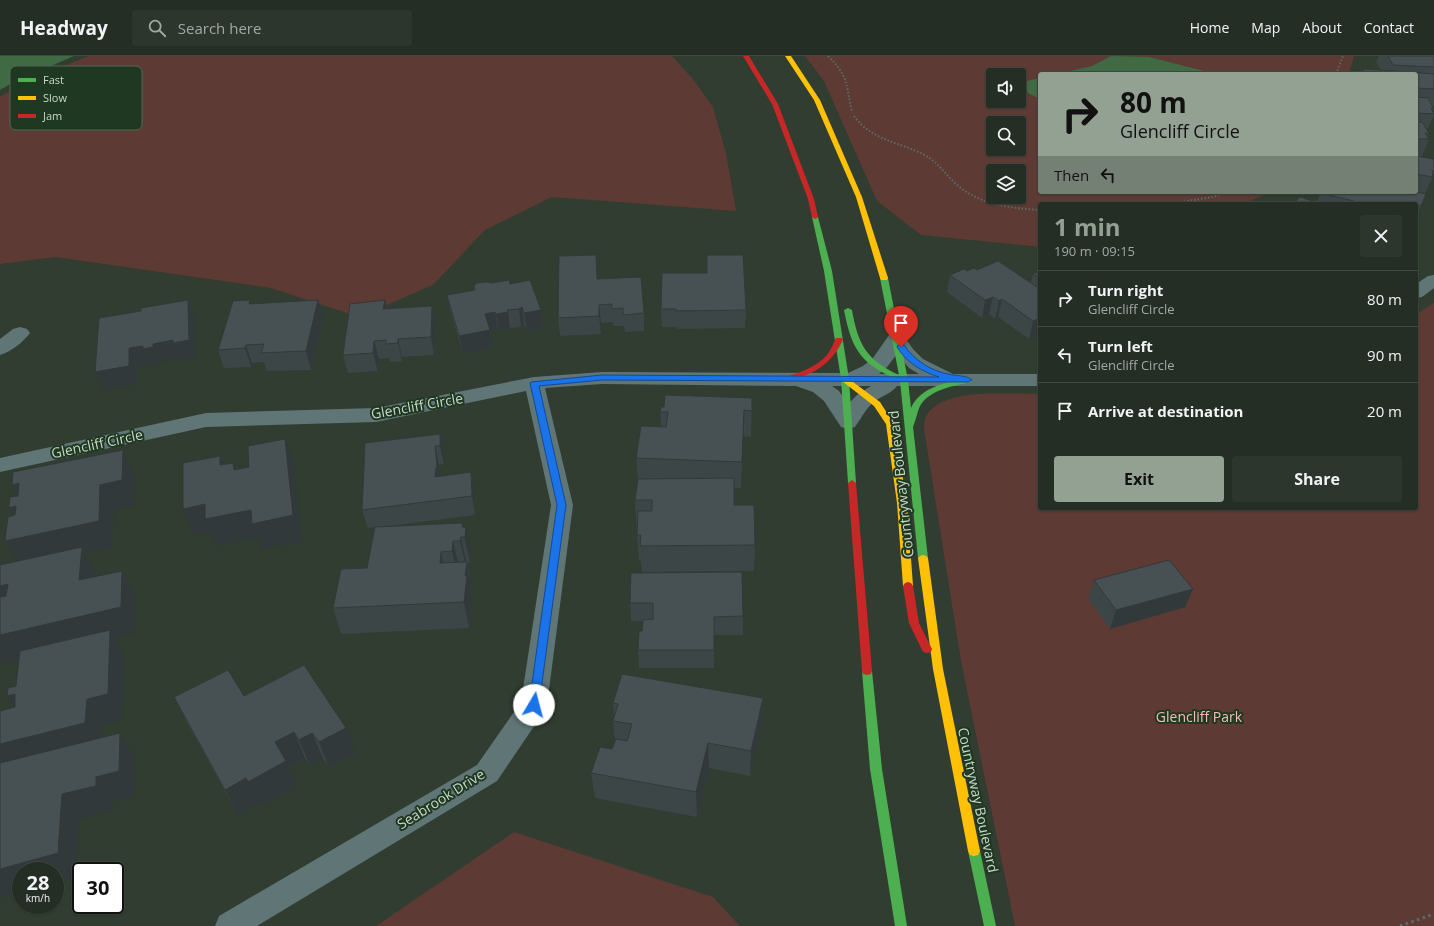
<!DOCTYPE html>
<meta charset="utf-8">
<style>
body{margin:0;font-family:"Open Sans",sans-serif;background:#2c362c;color:#f1f3f6;height:100vh;display:flex;flex-direction:column;font-size:15px;white-space:nowrap}
*{box-sizing:border-box;margin:0}
p{font-size:13px;color:#a3a8a6}
.icon{flex:none;width:22px;height:22px;fill:none;stroke:currentColor;stroke-width:2;stroke-linecap:round;stroke-linejoin:round}
.map{position:relative;flex:1;overflow:hidden}
.sheet{position:absolute;left:1038px;top:146px;width:380px;height:308px;display:flex;flex-direction:column;background:#242e24;border-radius:4px;box-shadow:0 1px 3px #0004,0 0 0 1px #414a41}
.sheet>*{flex:none}
.top-card{position:absolute;left:1038px;top:16px;width:380px;height:122px;border-radius:4px;box-shadow:0 1px 3px #0004,0 0 0 1px #414a41;background:#93a193;color:#111;overflow:hidden}
.buttons{position:absolute;left:986px;top:12px;display:grid;gap:8px}
.buttons a{display:grid;place-items:center;width:40px;height:40px;border-radius:4px;background:#242e24;box-shadow:0 1px 3px #0004,0 0 0 1px #414a41;font-size:20px}
.speed{position:absolute;left:12px;top:806px;display:flex;gap:8px;font-size:20px;font-weight:700;text-align:center}
.speed>*{display:grid;place-content:center;width:52px;height:52px;border-radius:50%;background:#242e24;box-shadow:0 1px 3px #0004,0 0 0 1px #414a41;line-height:1}
.speed small{font-size:10px;font-weight:400}
.speed .limit{border:2px solid #111;border-radius:6px;background:#fff;color:#111}
.pin{position:absolute;display:grid;place-items:center;width:34px;height:34px;color:#fff;margin:-41px -17px;border-radius:50% 50% 50% 0;rotate:-45deg;box-shadow:0 0 4px #0007}
.pin .icon{rotate:45deg}
.me{position:absolute;width:44px;margin:-22px;rotate:8deg;stroke-linejoin:round;filter:drop-shadow(0 0 3px #0008)}
.turn{display:flex;align-items:center;gap:14px;height:84px;padding:0 16px;font-size:18px}
.turn .icon{width:52px;height:52px;stroke-width:2.5}
.turn b{display:block;font-size:28px;line-height:34px}
.then{display:flex;align-items:center;height:38px;padding:0 16px;background:#0003;gap:8px;font-size:15px}
.round{display:grid;place-items:center;flex:none;width:42px;height:42px;border-radius:4px;background:#2c362c}
.overview{display:flex;align-items:center;justify-content:space-between;height:68px;padding:0 16px}
h1{font-size:24px;font-weight:700;line-height:30px;color:#93a193}
.button{display:flex;gap:8px;margin-top:auto;padding:8px 16px}
.button a{flex:1;height:46px;border-radius:4px;background:#93a193;color:#111;font-size:16px;font-weight:700;line-height:46px;text-align:center}
.button a+a{background:#2c362c;color:#f1f3f6}
ul{padding:0;list-style:none}
li{display:flex;align-items:center;gap:12px;height:56px;padding:0 16px;border-top:1px solid #414a41}
li div{flex:1}
li b{display:block;font-size:15px}
li em{font-style:normal}
header{display:flex;align-items:center;gap:24px;box-sizing:border-box;height:56px;padding:0 20px;background:#242e24;border-bottom:1px solid #414a41}
header strong{font-size:19px}
nav{display:flex;gap:22px;margin-inline-start:auto;font-size:14px}
.search{width:280px;height:36px;background:#2c362c;display:flex;align-items:center;gap:10px;box-sizing:border-box;padding:0 14px;border-radius:4px;color:#a3a8a6;font-size:15px}
.map>svg:first-child{display:block}
</style>
<header>
<strong>Headway</strong>
<div class="search"><svg class="icon" aria-label="search" viewBox="0 0 24 24"><circle cx="10" cy="10" r="6"/><path d="M15 15l6 6"/></svg>Search here</div>
<nav><a>Home</a><a>Map</a><a>About</a><a>Contact</a></nav>
</header>
<div class="map">
<svg width="1434" height="870" viewBox="0 0 1434 870">
<rect width="100%" height="100%" fill="#303d30"/>
<g fill="#5d3a34" fill-rule="evenodd">
<polygon points="88,0 672,0 692,22 713,51 726,97 736,155 552,141 485,174 433,229 359,261 271,232 55,201 0,208 0,41 19,29"/>
<path d="M805,0H1354L1349,18H1040V136H1271L1243,148H1040V191L921,179L877,145L824,25ZM993,19H1019V45H993ZM993,67H1019V93H993ZM993,115H1019V141H993Z"/>
<path d="M1434,247V870H1015L961,605L924,373C924,370 924,366 925,363C936,330 1012,338 1040,338V452H1416V258Z"/>
<polygon points="514,776 713,841 740,870 376,870"/>
</g>
<g fill="#406a43">
<polygon points="0,0 74,0 12,27 0,34"/>
<polygon points="1111,0 1149,1 1216,18 1057,18 1092,10"/>
<polygon points="1040,22 1040,43 1028,37 1023,26"/>
</g>
<g fill="none" stroke-linecap="round" stroke-linejoin="round">
<g stroke="#5d6c69" stroke-width="2" stroke-dasharray="1.5 2" stroke-linecap="butt">
<path d="M828,0C849,20 846,30 852,56"/>
<polyline points="1336,18 1343,0"/>
<path d="M854,60C874,87 901,85 928,101C939,108 947,120 956,128C979,149 1011,152 1040,154"/>
<polyline points="1170,148 1212,141 1229,136"/>
</g>
<polyline stroke="#5d6c69" stroke-width="3" stroke-dasharray="2.5 3.5" stroke-linecap="butt" points="1400,870 1434,858"/>
<g fill="#607576" fill-rule="evenodd">
<polygon points="1434,219 1434,232 1422,241 1416,242 1416,228 1428,220"/>
<path d="M20,271L27,273L30,277C23,286 11,296 0,299V283L13,273Z"/>
<path d="M896,277L903,279L913,293L923,303L953,318H1040V330H897C892,337 882,340 875,345C866,352 862,361 855,371L848,373L841,371L824,345L813,336L796,330L602,328L545,332L573,449L547,649L543,657L497,725L257,870H215L219,860L477,709L521,646L551,449L526,335L376,366L206,371L0,416V402L206,357L376,352L534,321L602,316L848,317L863,310L873,302L889,279ZM897,298L909,312L919,318H879L887,311ZM832,330H871L857,339L848,348L839,335Z"/>
</g>
<g fill="#4caf50" fill-rule="evenodd">
<polygon points="815,159 818,161 832,215 849,323 856,427 852,430 848,427 841,323 824,215 812,161"/>
<path d="M881,220H887L888,222L908,324L911,352C921,330 947,327 968,321L972,324L971,326C954,330 930,333 920,350C917,356 916,364 913,371L928,502L926,504H920L918,502L900,325C862,308 852,296 844,254L848,252L852,254C858,288 866,304 899,319L880,222Z"/>
<polygon points="867,611 871,612 872,615 882,713 907,870 895,870 870,713 862,615 863,612"/>
<polygon points="974,790 978,791 980,795 996,870 984,870 968,795 970,791"/>
</g>
<g fill="#ffc107" fill-rule="evenodd">
<polygon points="785,0 791,0 820,44 862,141 888,222 887,224 881,224 880,222 856,141 814,44"/>
<polygon points="845,320 880,346 894,368 907,447 913,530 911,533 905,533 903,530 897,447 886,368 874,350 842,325 841,323 842,321"/>
<polygon points="923,499 926,500 928,502 943,613 980,795 978,799 974,800 970,799 968,795 933,613 918,502 920,500"/>
</g>
<g fill="#c62828" fill-rule="evenodd">
<polygon points="743,0 749,0 778,48 814,143 818,161 817,162 815,163 812,161 808,143 772,48"/>
<path d="M836,282H842L843,284C834,303 821,314 801,321C796,323 791,326 786,325L785,323L786,321C801,316 816,311 827,299C831,294 833,288 836,282Z"/>
<polygon points="852,424 856,427 872,615 871,618 867,619 863,618 862,615 848,427"/>
<polygon points="908,526 911,527 913,530 919,567 932,593 931,596 927,597 923,596 909,567 903,530 905,527"/>
</g>
</g>
<g fill="#3d4647">
<polygon points="1379,0 1434,0 1434,50 1432,50 1434,53 1432,55 1434,59 1427,74 1429,77 1427,81 1429,83 1422,100 1416,100 1416,18 1359,18 1360,16 1381,14 1376,6"/>
<polygon points="1416,100 1434,103 1434,117 1425,138 1421,150 1416,162 1416,148 1293,148 1317,146 1321,136 1416,136"/>
<polygon points="977,214 1031,227 1033,218 1040,215 1040,278 1029,283 998,261 995,263 989,258 982,262 947,236 950,219 967,215"/>
<polygon points="598,216 598,223 644,257 644,275 625,276 624,270 613,270 613,266 601,267 601,278 560,280 558,262"/>
<polygon points="492,227 510,228 541,254 543,272 527,275 524,269 521,271 510,272 510,274 499,276 498,274 490,275 493,292 463,298 451,257 447,239 474,234 474,230"/>
<polygon points="385,244 387,253 432,250 436,268 434,299 402,301 402,305 390,306 389,302 379,303 378,315 348,317 343,299"/>
<polygon points="251,248 323,262 311,314 267,315 264,306 252,307 251,311 224,312 218,294"/>
<polygon points="661,253 746,254 745,272 677,273 677,271 662,271"/>
<polygon points="752,342 751,381 743,380 741,432 734,432 734,449 755,489 754,515 642,516 641,505 639,505 637,479 635,444 638,425 636,402 661,371 660,356"/>
<polygon points="440,378 444,397 444,408 439,409 440,420 474,435 475,459 381,471 463,471 471,497 470,507 467,507 472,532 471,540 473,546 469,572 341,578 333,552 367,512 375,471 368,472 362,454"/>
<polygon points="631,517 743,560 743,579 714,579 714,612 639,612 638,594 642,575 643,565 631,565 630,547"/>
<polygon points="1094,524 1193,533 1185,551 1110,573 1088,542"/>
<polygon points="244,640 355,697 329,712 323,702 310,710 305,702 288,711 297,730 260,751 258,748 238,759 187,667 174,641"/>
<polygon points="763,642 762,667 750,720 709,712 697,761 595,742 591,717 612,693 615,685 613,665 614,661 613,647"/>
</g>
<g fill="#32393a">
<polygon points="596,199 598,216 598,241 597,223"/>
<polygon points="993,241 989,258 982,262 985,244"/>
<polygon points="1002,243 998,261 995,263 999,245"/>
<polygon points="188,244 195,262 196,302 180,305 179,303 160,306 160,309 151,311 149,308 137,310 137,328 104,335 95,316 129,292 153,288"/>
<polygon points="318,244 323,262 311,314 306,295"/>
<polygon points="385,244 389,262 383,253"/>
<polygon points="599,249 601,267 601,278 599,260"/>
<polygon points="432,250 436,268 434,299 431,281"/>
<polygon points="522,251 524,269 521,271 519,253"/>
<polygon points="541,254 543,272 527,275 524,257"/>
<polygon points="495,256 498,274 490,275 493,292 463,298 459,280 485,258"/>
<polygon points="508,256 510,274 499,276 496,258"/>
<polygon points="1040,262 1040,278 1029,283 1033,265"/>
<polygon points="398,283 402,301 402,305 398,287"/>
<polygon points="374,285 379,303 378,315 373,297"/>
<polygon points="246,289 252,307 251,311 245,292"/>
<polygon points="440,378 444,397 444,408 440,390"/>
<polygon points="285,383 294,409 302,485 262,494 257,481 216,490 210,476 195,479 183,453 205,448"/>
<polygon points="435,390 439,409 441,430 435,421"/>
<polygon points="123,394 135,420 134,450 113,455 112,491 85,497 96,517 94,550 20,511 5,485 100,429"/>
<polygon points="220,400 230,426 220,409"/>
<polygon points="233,407 243,433 234,414"/>
<polygon points="471,416 474,435 475,459 472,440"/>
<polygon points="19,427 26,455 12,429"/>
<polygon points="16,450 24,478 9,452"/>
<polygon points="463,467 465,478 466,471 471,497 470,507 462,471"/>
<polygon points="461,481 472,532 471,540 473,546 469,572 464,546 466,511 460,485"/>
<polygon points="453,485 459,511 458,521 452,495"/>
<polygon points="441,496 447,522 440,507"/>
<polygon points="122,515 135,541 135,577 114,582 124,600 123,664 102,669 101,693 0,718 0,688 87,643 110,583 3,608 0,604 0,579"/>
<polygon points="8,528 24,555 0,552 0,530"/>
<polygon points="1193,533 1185,551 1110,573 1116,554"/>
<polygon points="15,638 25,666 7,640"/>
<polygon points="763,642 762,667 750,720 751,695"/>
<polygon points="346,672 355,697 329,712 319,686"/>
<polygon points="294,676 305,702 288,711 297,730 260,751 258,748 238,759 225,734 275,686"/>
<polygon points="120,677 135,703 134,740 112,746 112,755 79,763 76,822 55,827 55,815 21,815 21,837 0,842 0,813 62,738 96,721"/>
<polygon points="312,677 323,702 310,710 299,684"/>
<polygon points="708,687 709,712 697,761 696,736"/>
</g>
<g fill="#475153" stroke="#32393a">
<polygon points="1388,0 1434,0 1434,11 1393,9"/>
<polygon points="1365,13 1434,18 1434,33 1416,32 1416,18 1361,18 1360,16"/>
<polygon points="1416,41 1428,42 1434,53 1431,52 1434,58 1416,57"/>
<polygon points="1416,66 1422,66 1429,77 1425,77 1429,83 1416,83"/>
<polygon points="1416,100 1434,103 1434,115 1432,115 1433,121 1416,118"/>
<polygon points="1321,136 1416,136 1426,138 1421,150 1419,150 1416,156 1416,148 1385,148 1378,146 1378,148 1366,148 1321,137"/>
<polygon points="1300,141 1322,148 1293,148"/>
<polygon points="596,199 597,223 641,221 644,257 623,259 623,252 612,253 612,248 599,249 599,260 558,262 559,200"/>
<polygon points="707,199 743,199 746,254 676,255 676,253 661,253 662,217 707,217"/>
<polygon points="998,205 1040,233 1040,262 1033,265 1002,243 999,245 993,241 985,244 950,219 964,213 967,215 974,212 977,214"/>
<polygon points="1040,215 1040,222 1033,218"/>
<polygon points="509,224 510,228 530,224 541,254 524,257 522,251 519,253 507,254 508,256 496,258 495,256 485,258 490,274 459,280 447,239 475,234 474,230 477,227 487,226 492,227"/>
<polygon points="188,244 189,284 173,287 173,284 153,288 153,291 143,293 143,290 129,292 129,310 95,316 99,262 141,255 141,252"/>
<polygon points="250,244 249,248 318,244 306,295 261,297 264,288 246,289 245,292 218,294 233,245"/>
<polygon points="385,244 383,253 432,250 431,281 398,283 398,287 386,288 386,284 374,285 373,297 343,299 350,248"/>
<polygon points="665,339 752,342 752,355 744,354 742,406 636,402 641,370 666,371 668,356 660,356 661,351 664,351"/>
<polygon points="440,378 440,390 435,390 437,411 436,412 435,421 471,416 472,440 362,454 365,387"/>
<polygon points="285,383 293,459 252,468 251,454 205,463 205,448 183,453 183,407 220,400 220,409 233,407 234,414 249,411 248,390"/>
<polygon points="123,394 122,424 100,429 99,465 5,485 8,461 15,459 16,450 9,452 10,441 18,440 19,427 12,429 13,416"/>
<polygon points="734,422 734,449 754,449 755,489 640,490 641,479 637,479 638,455 652,455 652,444 635,444 638,423"/>
<polygon points="463,467 462,471 466,471 465,481 461,481 460,485 453,485 452,495 441,496 440,507 467,506 465,520 467,520 464,546 333,552 341,513 367,512 375,471"/>
<polygon points="82,491 79,524 122,515 121,551 0,579 0,541 6,540 8,528 0,530 0,509"/>
<polygon points="1169,504 1193,533 1116,554 1094,524"/>
<polygon points="742,516 743,560 714,561 714,594 638,594 639,575 642,575 643,564 653,563 653,547 630,547 631,517"/>
<polygon points="110,574 108,638 87,643 85,667 0,688 0,655 15,651 15,638 7,640 8,632 16,630 20,595"/>
<polygon points="304,609 346,672 319,686 312,677 299,684 294,676 275,686 286,705 248,726 246,722 225,734 174,641 228,614 244,640"/>
<polygon points="622,618 763,642 751,695 708,687 696,736 591,717 600,691 612,693 616,683 627,685 632,668 613,665 618,648 613,647"/>
<polygon points="120,677 119,715 96,721 96,730 62,738 58,797 0,813 0,707"/>
</g>
<path fill="#1a73e8" stroke="#114b97" d="M898,289H904C914,304 931,315 948,318C955,320 967,319 972,324L968,326L602,324L539,330L566,449L539,649L538,652L534,653L530,652L529,649L557,449L530,327L531,326L602,319L939,321C921,315 907,307 897,291Z"/>
<g text-anchor="middle" stroke-width="4" stroke-linejoin="round" paint-order="stroke">
<g font-size="14" fill="#c8d7c8" stroke="#1f3821">
<text transform="translate(417 350) rotate(-10)" y="5">Glencliff Circle</text>
<text transform="translate(97 388) rotate(-12)" y="5">Glencliff Circle</text>
<text transform="translate(901 428) rotate(-96)" y="5">Countryway Boulevard</text>
<text transform="translate(441 743) rotate(-32)" y="5">Seabrook Drive</text>
<text transform="translate(978 744) rotate(78)" y="5">Countryway Boulevard</text>
</g>
<g font-size="14" fill="#f7bdb6" stroke="#1f3821">
<text x="1199" y="666">Glencliff Park</text>
</g>
</g>
<rect x="10" y="10" width="132" height="64" rx="6" fill="#1f3821" stroke="#526853" stroke-width="1"/>
<rect x="18" y="22" width="18" height="4" fill="#4caf50"/>
<rect x="18" y="40" width="18" height="4" fill="#ffc107"/>
<rect x="18" y="58" width="18" height="4" fill="#c62828"/>
<g font-size="11" fill="#c8d7c8">
<text x="43" y="28">Fast</text>
<text x="43" y="46">Slow</text>
<text x="43" y="64">Jam</text>
</g>
</svg>
<div class="buttons">
<a><svg class="icon" aria-label="sound" viewBox="0 0 24 24"><path d="M4 9h4l5-4v14l-5-4H4zM17 9q2 3 0 6"/></svg></a>
<a><svg class="icon" aria-label="search" viewBox="0 0 24 24"><circle cx="10" cy="10" r="6"/><path d="M15 15l6 6"/></svg></a>
<a><svg class="icon" aria-label="layers" viewBox="0 0 24 24"><path d="M12 4l9 5-9 5-9-5zM3 14l9 5 9-5"/></svg></a>
</div>
<div class="speed"><div>28<small>km/h</small></div><div class="limit">30</div></div>
<div class="pin" style="left:901px;top:291px;background:#d93025"><svg class="icon" aria-label="arrive" viewBox="0 0 24 24"><path d="M6 21V4h12l-3 4 3 4H6"/></svg></div>
<svg class="me" style="left:534px;top:649px" viewBox="-20 -20 40 40"><circle r="19" fill="#fff"/><path d="M0-13L10 11 0 6-10 11z" fill="#1a73e8"/></svg>
<div class="top-card">
<div class="turn"><svg class="icon" aria-label="right" viewBox="0 0 24 24"><path d="M7 20v-9h11M14 6l5 5-5 5"/></svg><div><b>80 m</b>Glencliff Circle</div></div>
<div class="then">Then<svg class="icon" aria-label="left" viewBox="0 0 24 24"><path d="M17 20v-9H6M10 6l-5 5 5 5"/></svg></div>
</div>
<section class="sheet">
<div class="overview"><div><h1>1 min</h1><p>190 m · 09:15</p></div><a class="round"><svg class="icon" aria-label="close" viewBox="0 0 24 24"><path d="M6 6l12 12M18 6L6 18"/></svg></a></div>
<ul>
<li><svg class="icon" aria-label="right" viewBox="0 0 24 24"><path d="M7 20v-9h11M14 6l5 5-5 5"/></svg><div><b>Turn right</b><p>Glencliff Circle</p></div><em>80 m</em></li>
<li><svg class="icon" aria-label="left" viewBox="0 0 24 24"><path d="M17 20v-9H6M10 6l-5 5 5 5"/></svg><div><b>Turn left</b><p>Glencliff Circle</p></div><em>90 m</em></li>
<li><svg class="icon" aria-label="arrive" viewBox="0 0 24 24"><path d="M6 21V4h12l-3 4 3 4H6"/></svg><div><b>Arrive at destination</b></div><em>20 m</em></li>
</ul>
<div class="button"><a>Exit</a><a>Share</a></div>
</section>
</div>
